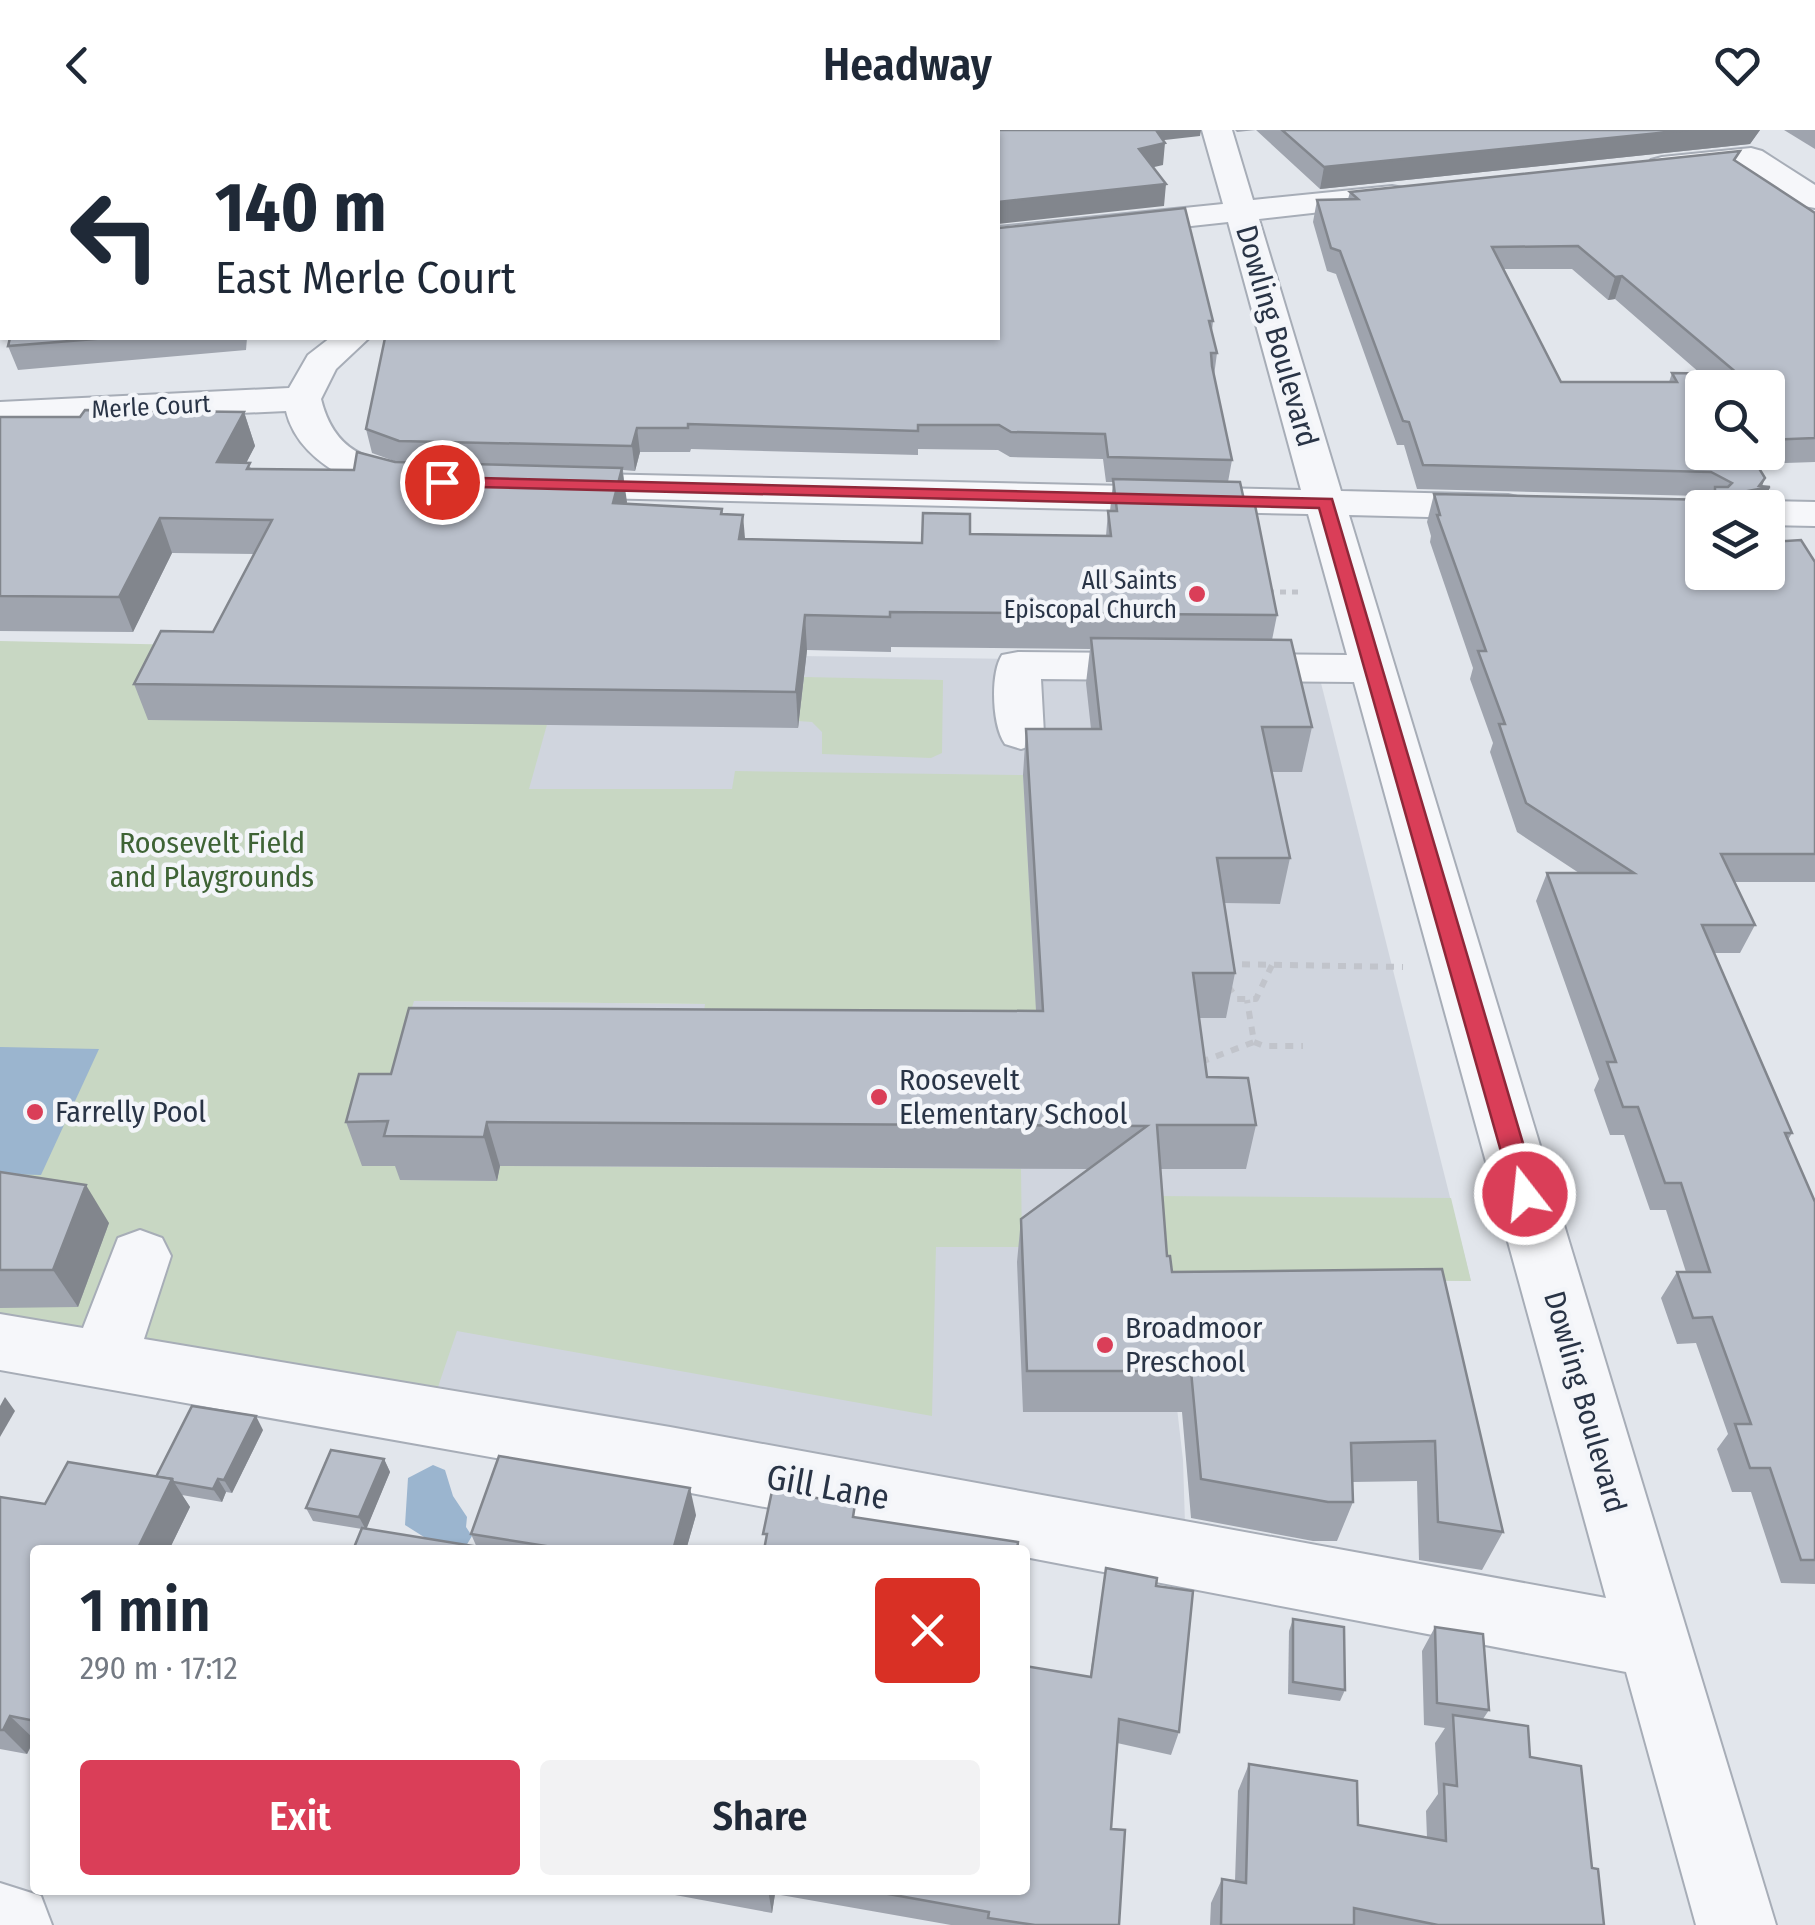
<!DOCTYPE html>
<meta charset="utf-8">
<style>
body{margin:0;font-family:"Fira Sans Condensed",sans-serif;background:#f2f2f3;color:#1f2937;height:100vh;display:flex;flex-direction:column;font-size:38px;white-space:nowrap}
*{box-sizing:border-box;margin:0}
p{font-size:32px;color:#747a83}
.icon{flex:none;width:55px;height:55px;fill:none;stroke:currentColor;stroke-width:2;stroke-linecap:round;stroke-linejoin:round}
.map{position:relative;flex:1;overflow:hidden}
.panel{position:absolute;left:30px;top:1415px;width:1000px;height:350px;display:flex;flex-direction:column;background:#fff;border-radius:10px;box-shadow:0 2px 8px #0004}
.panel>*{flex:none}
.top-card{position:absolute;left:0px;top:0px;width:1000px;height:210px;box-shadow:0 2px 8px #0004;background:#fff;color:#1f2937;overflow:hidden}
.fabs{position:absolute;left:1685px;top:240px;display:grid;gap:20px}
.fabs a{display:grid;place-items:center;width:100px;height:100px;border-radius:10px;background:#fff;box-shadow:0 2px 8px #0004;font-size:50px}
.pin{position:absolute;display:grid;place-items:center;width:85px;height:85px;color:#fff;margin:-42px;border:5px solid #fff;border-radius:50%;box-shadow:0 2px 10px #0007}
.me{position:absolute;width:110px;margin:-55px;rotate:344deg;stroke-linejoin:round;filter:drop-shadow(0 0 8px #0008)}
.turn{display:flex;align-items:center;gap:35px;height:210px;padding:0 50px;font-size:45px}
.turn .icon{width:130px;height:130px;stroke-width:2.5}
.turn b{display:block;font-size:70px;line-height:85px}
.round{display:grid;place-items:center;flex:none;width:105px;height:105px;border-radius:10px;background:#f2f2f3}
.headline{display:flex;align-items:center;justify-content:space-between;height:170px;padding:0 50px}
h1{font-size:60px;font-weight:600;line-height:75px}
.action{display:flex;gap:20px;margin-top:auto;padding:20px 50px}
.action a{flex:1;height:115px;border-radius:10px;background:#da3e58;color:#fff;font-size:40px;font-weight:600;line-height:115px;text-align:center}
.action a+a{background:#f2f2f3;color:#1f2937}
header{display:flex;justify-content:space-between;align-items:center;height:130px;padding:0 50px;background:#fff;font-size:45px;font-weight:600}
.map>svg:first-child{display:block}
</style>
<header><svg class="icon" aria-label="back" viewBox="0 0 24 24"><path d="M15 5l-7 7 7 7"/></svg>Headway<svg class="icon" aria-label="heart" viewBox="0 0 24 24"><path d="M12 20l-8-8c-3-5 5-10 8-4 3-6 11-1 8 4z"/></svg></header>
<div class="map">
<svg width="1815" height="1795" viewBox="0 0 1815 1795">
<rect width="100%" height="100%" fill="#e2e6ec"/>
<polygon fill="#d0d5de" points="567,523 1316,533 1471,1151 1162,1149 1183,1330 1186,1426 1025,1420 421,1307 324,1014 413,871 705,874 528,659"/>
<g fill="#c8d7c3">
<polygon points="0,511 567,523 529,659 732,659 735,641 1023,645 1039,926 698,925 705,874 414,871 363,1035 404,1036 401,1050 497,1051 500,1036 1021,1039 1022,1117 936,1117 932,1286 457,1201 421,1307 0,1241"/>
<polygon points="804,547 943,550 942,623 931,628 822,624 822,602 812,592 798,591"/>
<polygon points="1151,1066 1451,1068 1471,1151 1161,1149"/>
</g>
<g fill="#9bb5cf">
<polygon points="0,917 99,919 41,1045 0,1044"/>
<polygon points="433,1335 445,1340 453,1366 467,1387 466,1397 472,1406 466,1416 424,1412 424,1407 405,1395 408,1348"/>
</g>
<g fill="none" stroke-linecap="round" stroke-linejoin="round">
<g stroke="#a7adb7" stroke-width="4">
<g id="minor">
<path d="M1202,0H1232L1253,70L1392,56L1403,58L1408,65L1403,72L1392,74L1259,89L1341,361L1508,365L1522,368L1528,377L1522,386L1508,389L1349,385L1776,1795H1696L1626,1542L1025,1427V1420H990L670,1359L0,1240V1184L83,1198L118,1108L140,1100L162,1108L171,1126L144,1209L670,1297L1606,1468L1354,552L1041,549L1044,604L1037,614L1021,619L1005,614C992,596 990,544 1002,525L1018,522L1347,525L1308,384L549,367L535,363L529,355L535,347L549,343L1301,360L1228,92L998,117V97L1223,74Z"/>
<polygon points="1751,18 1762,21 1815,55 1815,78 1804,76 1745,37 1662,45 1651,42 1647,36 1651,30 1662,27"/>
<path d="M330,208H369L336,239L321,269C338,337 387,330 442,344L448,352L442,360C386,374 300,341 286,281L0,294V272L289,258L308,225Z"/>
<polygon points="1768,371 1815,372 1815,396 1768,395 1768,378 1752,378"/>
<polygon points="0,1753 41,1766 52,1795 0,1795"/>
</g>
</g>
<polyline stroke="#c1c4cb" stroke-width="5" stroke-dasharray="6 6" stroke-linecap="butt" points="1268,462 1300,462"/>
<g stroke="#c1c4cb" stroke-width="6" stroke-dasharray="8 8" stroke-linecap="butt">
<polyline points="1226,834 1403,837"/>
<polyline points="1228,856 1237,869 1256,869 1272,835"/>
<polyline points="1254,912 1264,916 1303,916"/>
<polyline points="1201,932 1254,912 1247,870"/>
</g>
<use href="#minor" fill="#f6f7fa" fill-rule="evenodd"/>
</g>
<g fill="#9fa4ae" fill-rule="evenodd">
<polygon points="1235,0 1760,0 1750,14 1320,59 1256,0 1237,2"/>
<polygon points="1784,0 1815,0 1815,19"/>
<path d="M1736,31L1815,83V332L1757,334L1762,356L1770,357L1761,378H1702V442L1815,432V752H1734L1755,795L1740,823H1714L1792,1003L1788,1010L1815,1072V1454L1781,1453L1751,1362H1732L1717,1319L1728,1304L1696,1213L1677,1214L1661,1168L1677,1142H1686L1666,1080H1650L1624,1005H1610L1594,960L1599,949L1536,771L1547,743H1579L1517,702L1490,622L1493,613L1470,549L1473,538L1430,412L1431,406L1427,392L1434,364L1710,370L1702,366L1417,359L1404,315H1397L1336,144L1327,141L1313,92L1317,70L1348,69L1350,62ZM1503,139H1572L1608,170L1615,169L1701,244L1672,243L1669,252H1561ZM1768,258V322H1702Z"/>
<path d="M1213,191L1212,201L1217,223L1214,246L1232,330L1228,352L1244,370L1277,485L1272,510L1312,597L1302,642H1272L1290,728L1280,774L1224,773L1235,843L1226,888H1199L1207,947L1256,995L1246,1039H1160L1167,1126L1172,1142L1442,1139L1503,1402L1482,1440L1419,1430L1417,1351L1352,1352L1353,1372L1337,1411H1313L1191,1388L1182,1282H1023L1017,1132L1021,1089L1088,1039L500,1036L497,1051L400,1050L395,1036H362L346,992L391,944L1036,881L1023,645L1026,599H1091L1086,553L1090,519L891,517V522L807,520L798,598L148,590L134,554L213,502L254,424L172,423L133,502L0,501V287H80L244,282L255,316L246,333L252,339L354,340L397,332L372,323L366,299ZM691,319L918,325V319L998,320L1010,327L1103,329L1106,352H1113L1110,381H1108L1106,406L970,404L922,413L745,410L723,384L722,379L626,374L623,340L635,341L640,322H690Z"/>
<polygon points="10,208 247,208 246,220 18,240 8,216"/>
<polygon points="0,1042 109,1093 78,1177 0,1178"/>
<polygon points="263,1300 232,1363 226,1362 222,1372 182,1365 190,1377 169,1420 35,1420 35,1609 27,1624 0,1619 0,1367 45,1374 156,1347"/>
<polygon points="384,1329 390,1342 366,1399 473,1416 475,1420 353,1420 362,1399 313,1391 306,1378"/>
<polygon points="696,1385 686,1420 478,1420 471,1404"/>
<polygon points="1106,1438 1156,1456 1179,1602 1171,1625 1117,1613 1111,1699 1119,1795 951,1795 775,1764 772,1783 648,1760 1025,1760 1090,1546"/>
<polygon points="1293,1489 1345,1560 1340,1571 1288,1564 1289,1501"/>
<polygon points="1435,1497 1489,1580 1483,1589 1530,1627 1592,1738 1604,1795 1210,1795 1211,1773 1222,1749 1235,1751 1238,1661 1249,1634 1358,1695 1427,1708 1426,1681 1438,1664 1435,1613 1445,1598 1424,1595 1422,1521"/>
</g>
<g fill="#82868d">
<polygon points="1148,0 1201,0 1200,6 1147,12"/>
<polygon points="1688,0 1760,0 1750,14 1320,59 1324,37"/>
<polygon points="1165,13 1163,35 1137,41 1139,19"/>
<polygon points="1166,54 1164,76 998,94 998,72"/>
<polygon points="1622,146 1615,169 1608,170 1615,147"/>
<polygon points="244,282 255,316 229,366 217,332"/>
<polygon points="637,298 640,322 635,341 632,316"/>
<polygon points="622,338 627,372 617,408 613,373"/>
<polygon points="1765,348 1761,359 1770,357 1761,378 1711,378 1715,367"/>
<polygon points="743,385 746,420 739,409"/>
<polygon points="160,388 172,423 133,502 119,467"/>
<polygon points="805,485 807,520 798,598 796,562"/>
<polygon points="487,992 500,1036 497,1051 484,1007"/>
<polygon points="86,1055 109,1093 78,1177 53,1140"/>
<polygon points="5,1267 15,1281 0,1307 0,1276"/>
<polygon points="256,1286 263,1300 232,1363 224,1350"/>
<polygon points="384,1329 390,1342 366,1400 359,1387"/>
<polygon points="172,1349 190,1377 169,1420 137,1420"/>
<polygon points="218,1349 226,1362 222,1372 213,1359"/>
<polygon points="690,1358 696,1385 686,1420 673,1420"/>
<polygon points="10,1586 34,1609 27,1624 3,1600"/>
<polygon points="768,1760 775,1760 775,1764 772,1783"/>
</g>
<g fill="#b9bfca" stroke="#82868d" stroke-width="2.5" fill-rule="evenodd">
<polygon points="46,0 1156,0 1165,13 1139,19 1166,54 998,72 998,2 46,2"/>
<polygon points="1282,0 1688,0 1324,37"/>
<path d="M1740,21L1734,30L1815,83V308L1768,310V258H1702V322H1749L1765,348L1759,356L1770,357L1715,367V357H1728L1732,353L1711,342L1423,335L1409,292L1403,291L1340,121L1331,118L1317,70L1358,69L1350,62ZM1578,116L1615,147L1622,146L1738,244L1672,243L1677,252H1561L1492,117Z"/>
<polygon points="1185,78 1213,191 1209,191 1217,223 1211,223 1212,236 1232,330 1108,327 1105,304 1011,302 999,295 918,295 918,301 688,294 688,298 637,298 632,316 399,311 366,299 385,208 998,208 998,97 999,98"/>
<polygon points="10,208 107,208 8,216"/>
<polygon points="85,280 244,282 217,332 250,333 247,339 354,340 357,322 395,332 622,338 613,373 722,379 721,384 743,385 739,409 922,413 923,383 970,384 970,404 1111,406 1108,381 1117,381 1113,349 1240,352 1244,370 1254,370 1277,485 890,482 890,487 805,485 796,562 134,554 161,501 213,502 272,390 160,388 119,467 0,466 0,287 80,287"/>
<polygon points="1434,364 1713,370 1714,378 1702,378 1702,442 1768,442 1768,412 1801,410 1815,432 1815,724 1721,724 1755,795 1702,795 1792,1003 1785,1003 1815,1072 1815,1430 1801,1430 1770,1338 1750,1338 1735,1294 1751,1294 1712,1187 1693,1188 1677,1142 1710,1142 1681,1053 1665,1053 1638,977 1623,977 1607,932 1616,932 1547,743 1634,743 1526,673 1499,594 1505,594 1478,521 1486,521 1437,385 1440,385"/>
<polygon points="1091,508 1291,510 1312,597 1262,597 1290,728 1217,728 1235,843 1193,843 1207,947 1248,948 1256,995 1157,995 1167,1126 1170,1126 1172,1142 1442,1139 1503,1402 1438,1392 1435,1311 1351,1313 1353,1372 1328,1372 1201,1349 1191,1241 1027,1241 1021,1089 1147,996 487,992 484,1007 384,1006 388,991 346,992 359,944 391,944 409,878 1043,881 1026,599 1101,599"/>
<polygon points="0,1042 86,1055 53,1140 0,1140"/>
<polygon points="192,1276 256,1286 224,1350 218,1349 213,1359 173,1352 172,1349 156,1347"/>
<polygon points="331,1320 384,1329 359,1387 306,1378"/>
<polygon points="499,1326 690,1358 673,1420 571,1420 471,1404"/>
<polygon points="68,1332 172,1349 137,1420 35,1420 35,1591 10,1586 3,1600 0,1600 0,1367 45,1374"/>
<polygon points="772,1361 855,1374 853,1387 1018,1412 1017,1420 764,1420 767,1404 763,1404"/>
<polygon points="362,1398 473,1416 472,1420 353,1420"/>
<polygon points="1106,1438 1157,1448 1156,1456 1193,1461 1179,1602 1119,1589 1111,1699 1125,1700 1119,1795 1035,1795 988,1788 989,1782 866,1760 1025,1760 1025,1536 1091,1547"/>
<polygon points="1293,1489 1344,1497 1345,1560 1293,1552"/>
<polygon points="1435,1497 1483,1504 1489,1580 1437,1573"/>
<polygon points="1453,1585 1528,1596 1530,1627 1581,1636 1592,1738 1598,1739 1604,1795 1438,1795 1354,1778 1354,1795 1221,1795 1222,1749 1246,1753 1249,1634 1357,1651 1358,1695 1446,1711 1444,1654 1457,1656"/>
<polygon points="750,1760 768,1760 768,1763"/>
</g>
<polygon fill="#da3e58" stroke="#8e2839" stroke-width="2.5" points="442,347 1332,369 1538,1064 1534,1071 1517,1071 1513,1064 1319,378 436,356 436,349"/>
<g fill="#da3e58" stroke="#f3f5f9" stroke-width="4">
<circle cx="1197" cy="464" r="10"/>
<circle cx="879" cy="967" r="10"/>
<circle cx="35" cy="982" r="10"/>
<circle cx="1105" cy="1215" r="10"/>
</g>
<g text-anchor="middle" stroke-width="9" stroke-linejoin="round" paint-order="stroke">
<g font-size="25" fill="#293446" stroke="#f3f5f9">
<text transform="translate(151 276) rotate(-3)" y="9">Merle Court</text>
</g>
<g font-size="25" fill="#293446" stroke="#f3f5f9" text-anchor="end">
<text x="1177" y="459">All Saints<tspan x="1177" dy="29">Episcopal Church</tspan></text>
</g>
<g font-size="30" fill="#293446" stroke="#f3f5f9">
<text transform="translate(1277 206) rotate(74)" y="10">Dowling Boulevard</text>
<text transform="translate(1585 1272) rotate(74)" y="10">Dowling Boulevard</text>
</g>
<g font-size="30" fill="#3e6335" stroke="#f3f5f9">
<text x="212" y="723">Roosevelt Field<tspan x="212" dy="34">and Playgrounds</tspan></text>
</g>
<g font-size="30" fill="#293446" stroke="#f3f5f9" text-anchor="start">
<text x="899" y="960">Roosevelt<tspan x="899" dy="34">Elementary School</tspan></text>
<text x="55" y="992">Farrelly Pool</text>
<text x="1125" y="1208">Broadmoor<tspan x="1125" dy="34">Preschool</tspan></text>
</g>
<g font-size="35" fill="#293446" stroke="#f3f5f9">
<text transform="translate(828 1357) rotate(10)" y="12">Gill Lane</text>
</g>
</g>
</svg>
<div class="fabs">
<a><svg class="icon" aria-label="search" viewBox="0 0 24 24"><circle cx="10" cy="10" r="6"/><path d="M15 15l6 6"/></svg></a>
<a><svg class="icon" aria-label="layers" viewBox="0 0 24 24"><path d="M12 4l9 5-9 5-9-5zM3 14l9 5 9-5"/></svg></a>
</div>
<div class="pin" style="left:442px;top:352px;background:#d93025"><svg class="icon" aria-label="arrive" viewBox="0 0 24 24"><path d="M6 21V4h12l-3 4 3 4H6"/></svg></div>
<svg class="me" style="left:1525px;top:1064px" viewBox="-20 -20 40 40"><circle r="17" fill="#da3e58" stroke="#fff" stroke-width="3"/><path d="M0-11L8 9 0 5-8 9z" fill="#fff"/></svg>
<div class="top-card">
<div class="turn"><svg class="icon" aria-label="left" viewBox="0 0 24 24"><path d="M17 20v-9H6M10 6l-5 5 5 5"/></svg><div><b>140 m</b>East Merle Court</div></div>
</div>
<section class="panel">
<div class="headline"><div><h1>1 min</h1><p>290 m · 17:12</p></div><a class="round" style="background:#d93025;color:#fff"><svg class="icon" aria-label="close" viewBox="0 0 24 24"><path d="M6 6l12 12M18 6L6 18"/></svg></a></div>
<div class="action"><a>Exit</a><a>Share</a></div>
</section>
</div>
